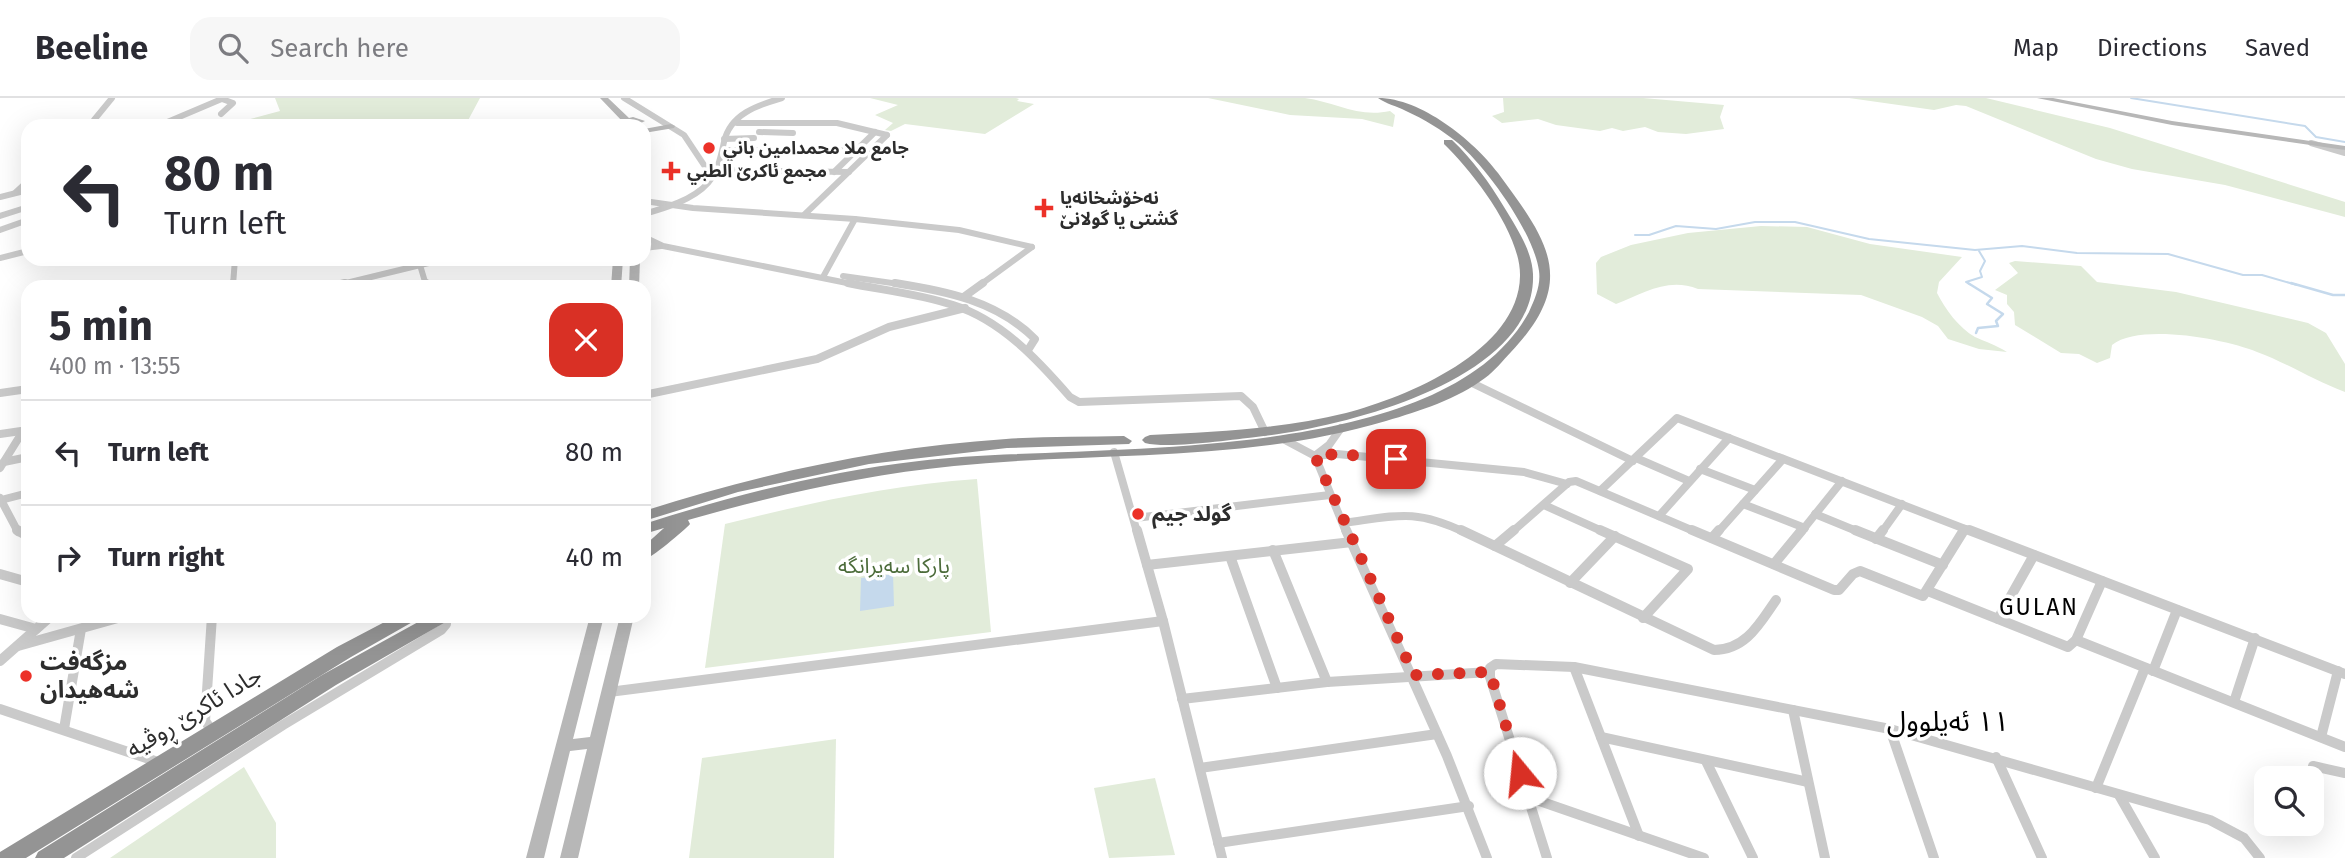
<!DOCTYPE html>
<meta charset="utf-8">
<style>
body{margin:0;font-family:"Fira Sans","Noto Sans Arabic",sans-serif;background:#f7f7f7;color:#2b2b33;height:100vh;display:flex;flex-direction:column;font-size:26px;white-space:nowrap}
*{box-sizing:border-box;margin:0}
p{font-size:23px;color:#7c7c81}
.icon{flex:none;width:38px;height:38px;fill:none;stroke:currentColor;stroke-width:2;stroke-linecap:round;stroke-linejoin:round}
.map{position:relative;flex:1;overflow:hidden}
.panel{position:absolute;left:21px;top:182px;width:630px;height:343px;display:flex;flex-direction:column;background:#fff;border-radius:21px;box-shadow:0 7px 28px #0002}
.panel>*{flex:none}
.banner{position:absolute;left:21px;top:21px;width:630px;height:147px;border-radius:21px;box-shadow:0 7px 28px #0002;background:#fff;color:#2b2b33;overflow:hidden}
.buttons{position:absolute;left:2254px;top:668px;display:grid;gap:14px}
.buttons a{display:grid;place-items:center;width:70px;height:70px;border-radius:14px;background:#fff;box-shadow:0 7px 28px #0002;font-size:35px}
.pin{position:absolute;display:grid;place-items:center;width:60px;height:60px;color:#fff;margin:-30px;border-radius:14px;box-shadow:0 4px 10px #0006}
.me{position:absolute;width:77px;margin:-38px;rotate:343deg;stroke-linejoin:round;filter:drop-shadow(0 0 5px #0008)}
.turn{display:flex;align-items:center;gap:24px;height:147px;padding:0 28px;font-size:32px}
.turn .icon{width:91px;height:91px;stroke-width:2.5}
.turn b{display:block;font-size:49px;line-height:60px}
.round{display:grid;place-items:center;flex:none;width:74px;height:74px;border-radius:21px;background:#f7f7f7}
.summary{display:flex;align-items:center;justify-content:space-between;height:119px;padding:0 28px}
h1{font-size:42px;font-weight:700;line-height:52px}
ul{padding:0;list-style:none}
li{display:flex;align-items:center;gap:21px;height:105px;padding:0 28px;border-top:2px solid #e1e1e2}
li div{flex:1}
li b{display:block;font-size:26px}
li em{font-style:normal}
header{display:flex;align-items:center;gap:42px;box-sizing:border-box;height:98px;padding:0 35px;background:#fff;border-bottom:2px solid #e1e1e2}
header strong{font-size:33px}
nav{display:flex;gap:38px;margin-inline-start:auto;font-size:24px}
.search{width:490px;height:63px;background:#f7f7f7;display:flex;align-items:center;gap:18px;box-sizing:border-box;padding:0 24px;border-radius:21px;color:#7c7c81;font-size:26px}
.map>svg:first-child{display:block}
</style>
<header>
<strong>Beeline</strong>
<div class="search"><svg class="icon" aria-label="search" viewBox="0 0 24 24"><circle cx="10" cy="10" r="6"/><path d="M15 15l6 6"/></svg>Search here</div>
<nav><a>Map</a><a>Directions</a><a>Saved</a></nav>
</header>
<div class="map">
<svg width="2345" height="760" viewBox="0 0 2345 760">
<rect width="100%" height="100%" fill="#fff"/>
<g fill="#e2ecda">
<polygon points="275,0 480,0 465,28 224,28 280,13"/>
<polygon points="870,0 1016,0 1019,1 1017,3 1034,6 985,36 905,26 891,33 885,32 893,25 875,17 898,7"/>
<path d="M1208,0C1240,0 1274,0 1305,0C1335,4 1358,20 1390,13L1395,17L1393,29L1362,21L1290,17Z"/>
<polygon points="1503,0 1643,0 1724,7 1720,19 1724,31 1686,36 1658,34 1645,29 1623,33 1612,30 1600,33 1556,27 1538,21 1502,25 1492,18 1504,14"/>
<polygon points="1849,0 1986,0 2110,30 2345,104 2345,119 2225,87 2132,71 2096,61 1966,8 1956,7 1934,12"/>
<path d="M1761,128L1807,129L1870,146L1962,159L1939,184L1937,195C1945,211 1959,230 1975,239C1986,244 1996,247 2007,254L1979,251L1948,241L1938,228L1922,219L1861,197L1698,191C1667,179 1643,196 1616,206L1597,196L1596,165L1601,159L1631,147L1688,135Z"/>
<path d="M2015,163L2081,168L2097,184L2176,194L2308,225L2326,235L2345,266V294C2315,283 2287,265 2257,254C2225,241 2140,225 2112,247L2110,260L2097,265L2079,256L2061,255L2015,227L2014,214L2007,206V197L1995,192L2018,175L2009,165Z"/>
<path d="M977,381L991,534L705,570L725,426C809,405 890,387 977,381Z"/>
<polygon points="836,641 834,760 689,760 702,660"/>
<polygon points="244,669 276,725 276,760 110,760"/>
<polygon points="1155,680 1175,757 1109,760 1094,690"/>
</g>
<polygon fill="#c5d9ec" points="893,476 894,508 860,513 861,480"/>
<g fill="none" stroke-linecap="round" stroke-linejoin="round">
<g stroke="#c5d9ec" stroke-width="2">
<polyline points="2131,0 2305,28 2316,39 2345,44"/>
<polyline points="1635,137 1649,137 1676,128 1716,131 1755,124 1795,124 1869,141 1975,152 2022,148 2077,155 2168,156 2243,177 2262,177 2297,187"/>
<polyline points="1971,187 1966,184 1982,179 1980,173 1985,163 1979,153"/>
</g>
<g stroke="#c5d9ec" stroke-width="2.5">
<polyline points="1968,185 1992,200 1987,206 2003,216 1996,223 1998,228 1978,230 1976,235"/>
<polyline points="2291,185 2333,197 2345,197"/>
</g>
<g stroke="#cacaca" stroke-width="6">
<polyline points="624,0 684,37 704,67 711,72 849,74"/>
<polyline points="221,16 233,5 222,1"/>
<polyline points="737,25 837,25 887,37"/>
<polyline points="100,28 94,22 112,0"/>
<polyline points="144,28 165,25 224,0"/>
<polyline points="593,28 626,25"/>
<polyline points="759,34 793,35"/>
<polyline points="724,41 754,40"/>
<polyline points="2311,45 2345,55"/>
<polyline points="724,52 858,52"/>
<polyline points="24,66 28,67"/>
<polyline points="834,74 875,34"/>
<polyline points="16,94 28,83"/>
<polyline points="0,99 28,92"/>
<polyline points="644,103 693,110 855,121 823,179"/>
<path d="M644,116C665,110 693,102 708,85C718,74 721,57 724,44C730,16 758,7 782,0"/>
<polyline points="804,117 887,37"/>
<polyline points="0,118 28,109"/>
<polyline points="855,121 959,132 1032,149"/>
<polyline points="0,132 28,122"/>
<polyline points="644,139 663,148 857,187"/>
<polyline points="644,150 661,148"/>
<polyline points="0,160 28,153"/>
<polyline points="420,167 426,187"/>
<polyline points="843,178 906,187"/>
<polyline points="233,187 235,161"/>
<polyline points="338,187 445,161"/>
<polyline points="980,187 1032,149"/>
</g>
<g stroke="#cacaca" stroke-width="8">
<polyline points="426,185 427,189"/>
<path d="M848,185C882,192 920,196 953,207C1001,222 1038,262 1070,299L1079,304L1241,298L1253,309L1265,334"/>
<path d="M895,185C946,193 997,203 1035,241L1028,252"/>
<polyline points="233,189 233,185"/>
<polyline points="329,189 345,185"/>
<polyline points="965,198 983,185"/>
<polyline points="1470,284 1633,363"/>
<polyline points="0,295 28,291"/>
<polyline points="644,297 817,261 889,229 965,210"/>
<polyline points="0,336 21,333"/>
<polyline points="1285,342 1315,358 1337,356 1524,374 1567,386"/>
<polyline points="1114,354 1137,434"/>
<polyline points="1316,357 1329,347 1341,330"/>
<polyline points="1315,358 1346,434"/>
<polyline points="1636,360 1689,383"/>
<polyline points="4,364 28,359"/>
<polyline points="0,370 28,325"/>
<polyline points="1700,371 1755,392"/>
<polyline points="1600,393 1677,320 1973,434"/>
<polyline points="0,400 18,434"/>
<polyline points="1,402 28,395"/>
<polyline points="1743,406 1805,430"/>
<polyline points="1544,407 1604,434"/>
<polyline points="1815,416 1859,434"/>
<polyline points="1659,418 1729,340"/>
<polyline points="1135,420 1330,397"/>
<path d="M1343,425C1396,418 1414,410 1464,434"/>
<polyline points="1512,434 1569,384 1576,383 1696,434"/>
<polyline points="1718,434 1783,361"/>
<polyline points="1801,434 1842,383"/>
<polyline points="1882,434 1902,406"/>
<polyline points="1963,434 1965,431"/>
</g>
<g stroke="#cacaca" stroke-width="10">
<polyline points="17,432 28,438"/>
<polyline points="1137,432 1163,523 1222,760"/>
<polyline points="1346,432 1447,658 1487,760"/>
<path d="M1461,432L1714,552C1746,552 1760,525 1776,502"/>
<polyline points="1600,432 1688,471 1643,520"/>
<polyline points="1692,432 1834,492 1839,492 1853,476 1860,473 1923,498 1964,432"/>
<polyline points="1855,432 1943,467"/>
<polyline points="1969,432 2345,576"/>
<polyline points="1712,440 1719,432"/>
<polyline points="1876,441 1883,432"/>
<polyline points="1495,448 1514,432"/>
<polyline points="1273,452 1327,584"/>
<polyline points="1230,458 1277,590"/>
<polyline points="1774,466 1802,432"/>
<polyline points="1147,467 1352,444"/>
<polyline points="0,476 28,484"/>
<polyline points="1570,485 1615,438"/>
<polyline points="1928,493 2068,549 2076,542 2102,483"/>
<polyline points="212,518 205,623 213,634"/>
<polyline points="0,521 36,531"/>
<polyline points="1998,521 2034,457"/>
<polyline points="2076,542 2345,649"/>
<polyline points="18,548 125,518"/>
<polyline points="0,563 51,518"/>
<polyline points="1574,569 1639,738"/>
<polyline points="2153,573 2177,512"/>
<polyline points="609,594 1163,523"/>
<polyline points="1182,601 1327,584 1490,574"/>
<polyline points="2234,604 2255,540"/>
<polyline points="0,611 161,665"/>
<polyline points="1793,612 1825,760"/>
<polyline points="64,631 81,531"/>
<polyline points="1890,631 1934,760"/>
<polyline points="1601,639 1808,684"/>
<polyline points="2321,639 2338,573"/>
<polyline points="1996,659 2042,760"/>
<polyline points="1706,663 1753,760"/>
<polyline points="2313,668 2345,675"/>
<polyline points="1200,670 1437,636"/>
<polyline points="2096,690 2145,570"/>
<polyline points="2119,697 2155,760"/>
<polyline points="1528,699 1704,760"/>
<polyline points="1218,745 1469,708"/>
<polyline points="76,760 283,627 441,532 446,526 446,518"/>
<polyline points="1547,760 1490,579 1490,570 1496,566 1574,569 1890,631 2210,722 2244,740 2260,760"/>
</g>
<g fill="#b7b7b7" fill-rule="evenodd">
<polygon points="600,0 608,0 629,20 633,19 645,23 641,25 623,27 623,24"/>
<polygon points="2037,0 2053,0 2172,23 2345,48 2345,52 2172,27"/>
<polygon points="671,26 675,28 674,30 644,35 644,31"/>
<polygon points="613,161 623,161 621,189 611,189"/>
<polygon points="630,161 640,161 639,189 629,189"/>
<polygon points="590,518 604,518 573,641 590,639 620,518 634,518 578,760 560,760 587,651 570,653 544,760 526,760"/>
</g>
<g fill="#949494" fill-rule="evenodd">
<path d="M1378,0C1421,0 1473,42 1498,75C1549,144 1578,183 1511,254C1503,262 1495,273 1485,280C1457,301 1420,313 1386,323C1245,365 1099,353 954,368C863,377 775,397 688,422L690,426C685,432 650,461 644,462V448L664,430L644,436V426C734,397 825,374 919,363C1078,343 1442,375 1529,214C1535,201 1541,187 1539,173C1534,135 1487,70 1458,45C1442,32 1424,21 1406,13C1397,8 1386,6 1378,0Z"/>
<path d="M1444,42H1452C1473,62 1489,84 1504,109C1516,129 1532,152 1533,176C1537,284 1336,331 1256,339C1230,342 1168,351 1145,345L1142,342L1145,339L1150,337C1216,334 1282,331 1346,315C1407,299 1519,253 1520,178C1521,136 1473,74 1444,46Z"/>
<path d="M1124,338L1132,343L1129,346L1007,350L869,366L738,394L644,423V413C762,375 883,349 1006,341C1045,338 1085,339 1124,338Z"/>
<polygon points="396,518 419,518 416,522 351,559 26,760 0,760 0,754 337,549"/>
<polygon points="429,518 452,518 449,522 336,587 64,760 35,760 38,754 322,577"/>
</g>
</g>
<g fill="none" stroke-linecap="round" stroke-linejoin="round">
<polyline stroke="#d93025" stroke-width="12" stroke-dasharray="0 21.6" points="1396,361 1337,356 1315,358 1414,577 1490,574 1520,675"/>
</g>
<g fill="#ec3128" stroke="#fff" stroke-width="2.5">
<circle cx="709" cy="50" r="7"/>
<path d="M667.5 62.5h7v7h7v7h-7v7h-7v-7h-7v-7h7z"/>
<path d="M1040.5 99.5h7v7h7v7h-7v7h-7v-7h-7v-7h7z"/>
<circle cx="1138" cy="416" r="7"/>
<circle cx="26" cy="578" r="7"/>
</g>
<g text-anchor="middle" stroke-width="7" stroke-linejoin="round" paint-order="stroke">
<g font-size="18" font-weight="bold" fill="#2d2d2d" stroke="#fff" text-anchor="start">
<text x="723" y="56">جامع ملا محمدامين باني</text>
<text x="687" y="79">مجمع ئاکرێ الطبي</text>
<text x="1060" y="106">نەخۆشخانەیا<tspan x="1060" dy="21">گشتی یا گولانێ</tspan></text>
</g>
<g font-size="21" font-weight="bold" fill="#2d2d2d" stroke="#fff" text-anchor="start">
<text x="1152" y="423">گولد جیم</text>
</g>
<g font-size="21" fill="#4b6b39" stroke="#fff">
<text x="894" y="475">پارکا سەیرانگه</text>
</g>
<g font-size="23" letter-spacing="2" fill="#000" stroke="#fff">
<text x="2039" y="517">GULAN</text>
</g>
<g font-size="24" font-weight="bold" fill="#2d2d2d" stroke="#fff" text-anchor="start">
<text x="40" y="572">مزگەفت<tspan x="40" dy="28">شه‌هيدان</tspan></text>
</g>
<g font-size="24" fill="#2d2d2d" stroke="#fff">
<text transform="translate(194 614) rotate(-31)" y="8">جادا ئاکرێ ڕوڤیە</text>
</g>
<g font-size="28" fill="#000" stroke="#fff">
<text x="1948" y="633">١١ ئەیلوول</text>
</g>
</g>
</svg>
<div class="buttons">
<a><svg class="icon" aria-label="search" viewBox="0 0 24 24"><circle cx="10" cy="10" r="6"/><path d="M15 15l6 6"/></svg></a>
</div>
<div class="pin" style="left:1396px;top:361px;background:#d93025"><svg class="icon" aria-label="arrive" viewBox="0 0 24 24"><path d="M6 21V4h12l-3 4 3 4H6"/></svg></div>
<svg class="me" style="left:1520px;top:675px" viewBox="-20 -20 40 40"><circle r="19" fill="#fff"/><path d="M0-13L10 11 0 6-10 11z" fill="#d93025"/></svg>
<div class="banner">
<div class="turn"><svg class="icon" aria-label="left" viewBox="0 0 24 24"><path d="M17 20v-9H6M10 6l-5 5 5 5"/></svg><div><b>80 m</b>Turn left</div></div>
</div>
<section class="panel">
<div class="summary"><div><h1>5 min</h1><p>400 m · 13:55</p></div><a class="round" style="background:#d93025;color:#fff"><svg class="icon" aria-label="close" viewBox="0 0 24 24"><path d="M6 6l12 12M18 6L6 18"/></svg></a></div>
<ul>
<li><svg class="icon" aria-label="left" viewBox="0 0 24 24"><path d="M17 20v-9H6M10 6l-5 5 5 5"/></svg><div><b>Turn left</b></div><em>80 m</em></li>
<li><svg class="icon" aria-label="right" viewBox="0 0 24 24"><path d="M7 20v-9h11M14 6l5 5-5 5"/></svg><div><b>Turn right</b></div><em>40 m</em></li>
</ul>
</section>
</div>
